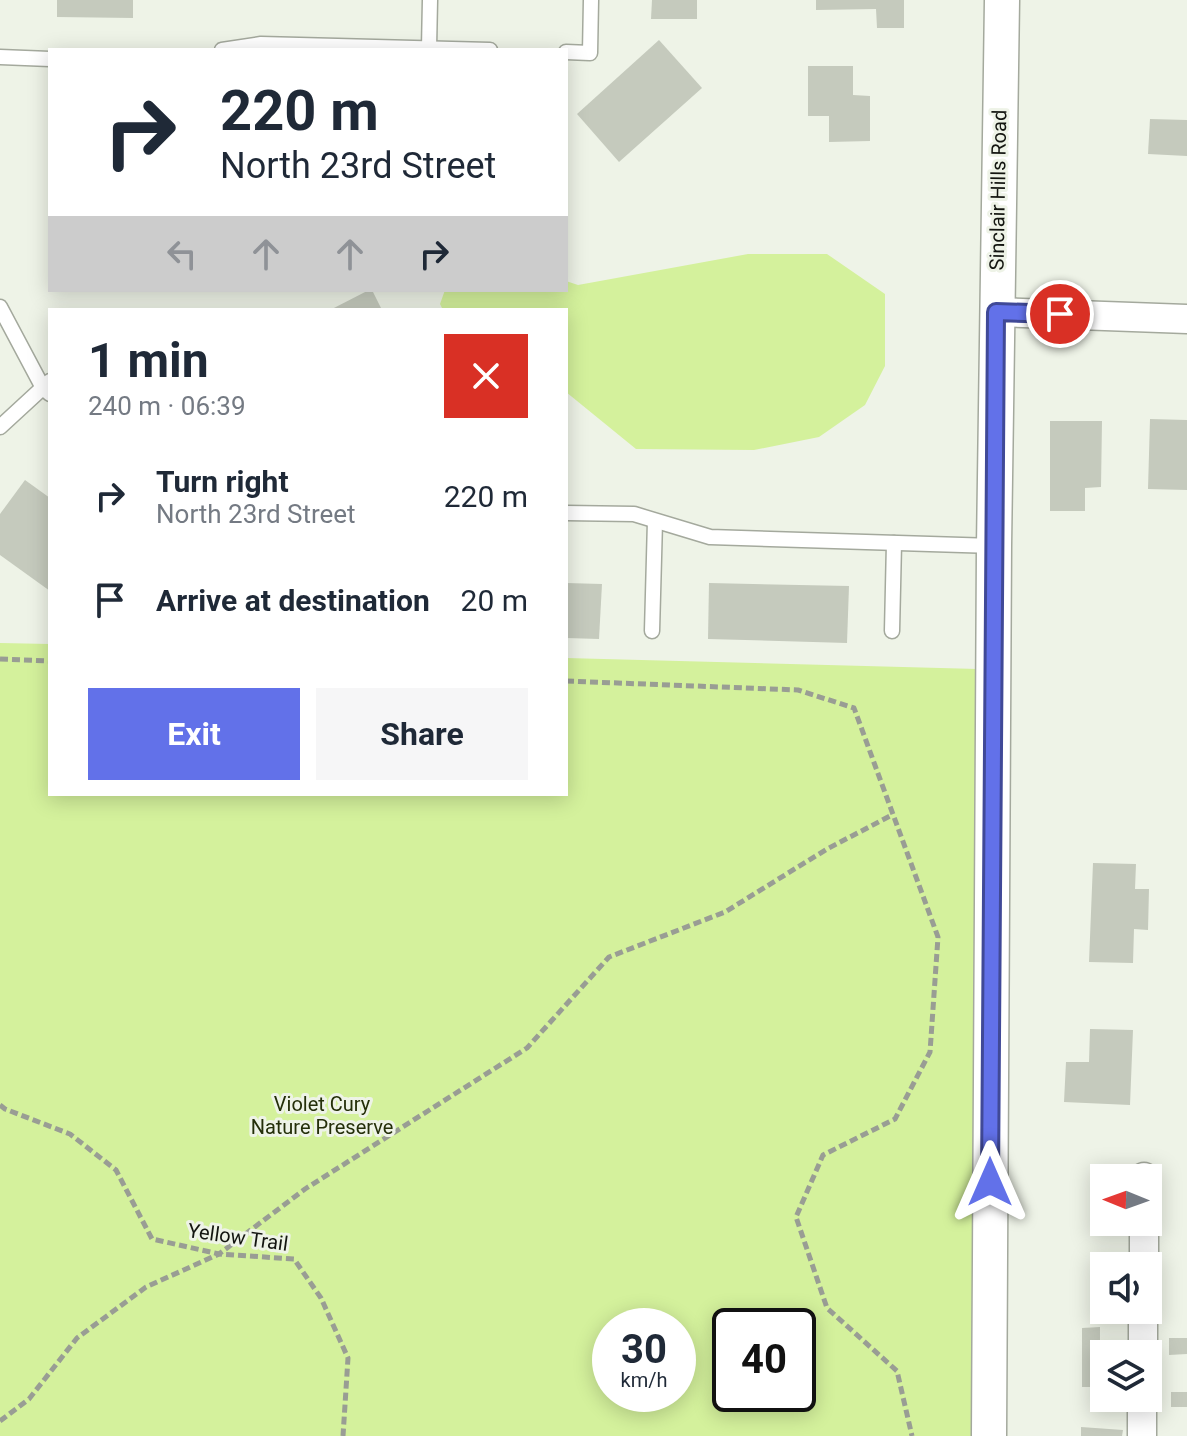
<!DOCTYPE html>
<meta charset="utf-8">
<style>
body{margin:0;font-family:Roboto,sans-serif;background:#f6f6f7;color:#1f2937;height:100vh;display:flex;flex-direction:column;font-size:30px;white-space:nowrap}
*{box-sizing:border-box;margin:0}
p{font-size:26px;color:#747a83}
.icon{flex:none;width:44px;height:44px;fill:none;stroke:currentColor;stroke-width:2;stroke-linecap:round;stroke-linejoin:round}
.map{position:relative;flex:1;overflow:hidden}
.drawer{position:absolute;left:48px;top:308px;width:520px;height:488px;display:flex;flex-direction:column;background:#fff;border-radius:0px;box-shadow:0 4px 20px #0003}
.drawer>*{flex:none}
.hud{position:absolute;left:48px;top:48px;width:520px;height:244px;border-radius:0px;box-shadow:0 4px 20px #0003;background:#fff;color:#1f2937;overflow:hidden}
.needle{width:52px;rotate:271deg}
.buttons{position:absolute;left:1090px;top:1164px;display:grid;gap:16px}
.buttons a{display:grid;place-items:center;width:72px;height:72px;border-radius:0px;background:#fff;box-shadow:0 4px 20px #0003;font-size:40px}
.speed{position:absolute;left:592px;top:1308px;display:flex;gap:16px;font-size:40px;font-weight:700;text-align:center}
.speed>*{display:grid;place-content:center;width:104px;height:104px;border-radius:50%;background:#fff;box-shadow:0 4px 20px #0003;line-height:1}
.speed small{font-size:20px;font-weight:400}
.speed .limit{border:4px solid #111;border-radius:12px;background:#fff;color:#111}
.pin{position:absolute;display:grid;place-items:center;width:68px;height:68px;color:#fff;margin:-34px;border:4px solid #fff;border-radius:50%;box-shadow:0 2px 8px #0007}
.me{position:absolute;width:88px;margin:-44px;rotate:0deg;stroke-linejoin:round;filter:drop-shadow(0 0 6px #0008)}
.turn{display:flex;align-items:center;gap:28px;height:168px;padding:0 40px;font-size:36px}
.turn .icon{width:104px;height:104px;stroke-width:2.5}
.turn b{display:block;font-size:56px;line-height:68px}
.lanes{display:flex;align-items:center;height:76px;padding:0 40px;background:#0003;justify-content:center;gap:40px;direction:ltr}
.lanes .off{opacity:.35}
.round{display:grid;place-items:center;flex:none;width:84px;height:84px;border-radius:0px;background:#f6f6f7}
.head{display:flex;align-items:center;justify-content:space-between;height:136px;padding:0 40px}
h1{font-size:48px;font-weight:700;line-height:60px}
.primary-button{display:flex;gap:16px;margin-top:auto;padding:16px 40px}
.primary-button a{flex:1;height:92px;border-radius:0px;background:#6271e9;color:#fff;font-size:32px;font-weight:700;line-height:92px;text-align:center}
.primary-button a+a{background:#f6f6f7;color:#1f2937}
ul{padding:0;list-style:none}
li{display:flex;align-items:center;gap:24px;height:104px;padding:0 40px}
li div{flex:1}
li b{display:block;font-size:30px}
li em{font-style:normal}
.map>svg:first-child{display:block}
</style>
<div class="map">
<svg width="1187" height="1436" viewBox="0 0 1187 1436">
<rect width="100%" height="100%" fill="#eef3e7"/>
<g fill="#d4f19c" fill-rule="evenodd">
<polygon points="748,254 827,254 885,294 885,366 865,405 819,437 754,450 636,449 566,392 566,310 443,310 440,304 445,290 566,290 566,281 578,285"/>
<path d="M0,643L50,644V794H566V658L978,669L986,1436H0ZM610,1326H678V1394H610ZM730,1326H798V1394H730Z"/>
</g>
<g fill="#c5cabd">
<polygon points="57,0 133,0 133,18 57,17"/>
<polygon points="652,0 697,0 697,19 651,19"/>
<polygon points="816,0 904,0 904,28 877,28 876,9 816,10"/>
<polygon points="659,40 702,88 619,162 577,114"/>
<polygon points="808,66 853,66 853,95 870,96 870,141 829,142 829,116 808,116"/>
<polygon points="1150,119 1187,120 1187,156 1148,154"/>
<polygon points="369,290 372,290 382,310 330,310"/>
<polygon points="1150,419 1187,420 1187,490 1148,489"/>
<polygon points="1050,421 1102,421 1101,487 1085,488 1085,511 1050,511"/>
<polygon points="25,480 50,498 50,591 0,555 0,514"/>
<polygon points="566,583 602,584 599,639 566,638"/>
<polygon points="709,583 849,586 847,643 708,639"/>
<polygon points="1093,863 1136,864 1135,889 1149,889 1148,930 1134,929 1133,963 1089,962"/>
<polygon points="1090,1029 1133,1030 1130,1105 1064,1102 1066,1062 1089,1062"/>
<polygon points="1100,1327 1100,1387 1082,1387 1082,1328"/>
<polygon points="1169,1338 1187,1338 1187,1354 1169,1355"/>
<rect x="1171" y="1392" width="16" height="15"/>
<polygon points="1104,1393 1104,1398 1121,1398 1122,1407 1093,1411 1091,1394"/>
<polygon points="1081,1427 1123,1430 1122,1436 1081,1436"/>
</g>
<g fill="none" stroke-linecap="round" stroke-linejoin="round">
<g stroke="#a4a99d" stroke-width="17">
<g id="service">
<polyline points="429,48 430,0"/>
<polyline points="222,50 261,44 490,50"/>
<polyline points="566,52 590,53 591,0"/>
<polyline points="0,57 50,59"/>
<polyline points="0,307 43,388 50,394"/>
<polyline points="0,427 50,381"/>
<polyline points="566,513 634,514 710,537 994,546"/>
<polyline points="652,631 655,521"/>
<polyline points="892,631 894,543"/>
</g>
</g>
<g stroke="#a4a99d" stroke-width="31">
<g id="minor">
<polyline points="996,312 1187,319"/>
<polyline points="1144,1178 1144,1177"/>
<polyline points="1144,1266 1144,1222"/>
<polyline points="1143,1354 1143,1310"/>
<polyline points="1142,1436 1142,1398"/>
</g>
</g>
<g stroke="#a4a99d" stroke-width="37">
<polyline id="tertiary" points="989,1436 994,546 1002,0"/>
</g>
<g stroke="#999d94" stroke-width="5" stroke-dasharray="8 4" stroke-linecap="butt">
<polyline points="0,659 50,661"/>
<polyline points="566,681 798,690 854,708 938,937 930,1052 895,1119 823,1155 796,1217 827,1308 897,1371 912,1436"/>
<polyline points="0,1105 5,1109 70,1134 116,1170 152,1239 219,1254 294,1259 321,1298 348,1358 343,1436"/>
<polyline points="0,1421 29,1399 77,1338 146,1287 219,1254 305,1189 527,1048 609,957 725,912 827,849 892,815"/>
</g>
<use href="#service" stroke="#fff" stroke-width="14"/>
<use href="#minor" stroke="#fff" stroke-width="28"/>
<use href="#tertiary" stroke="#fff" stroke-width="34"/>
</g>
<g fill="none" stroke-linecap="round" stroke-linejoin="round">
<g stroke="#404997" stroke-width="20">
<polyline id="route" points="990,1182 996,312 1060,314"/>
</g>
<use href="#route" stroke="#6271e9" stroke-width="14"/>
</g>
<g text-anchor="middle" stroke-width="6" stroke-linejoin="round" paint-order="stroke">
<g font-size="20" fill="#131510" stroke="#eef3e7">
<text transform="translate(998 190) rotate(-89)" y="7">Sinclair Hills Road</text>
<text transform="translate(238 1237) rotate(8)" y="7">Yellow Trail</text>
</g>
<g font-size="20" fill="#242f09" stroke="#eef3e7">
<text x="322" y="1111">Violet Cury<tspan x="322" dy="23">Nature Preserve</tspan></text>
</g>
</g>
</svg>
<div class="buttons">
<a><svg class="needle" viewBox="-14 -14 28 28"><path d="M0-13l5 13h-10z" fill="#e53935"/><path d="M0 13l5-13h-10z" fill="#747a83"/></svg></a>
<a><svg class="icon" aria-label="sound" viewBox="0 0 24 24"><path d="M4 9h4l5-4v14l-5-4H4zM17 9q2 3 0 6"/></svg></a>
<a><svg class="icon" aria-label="layers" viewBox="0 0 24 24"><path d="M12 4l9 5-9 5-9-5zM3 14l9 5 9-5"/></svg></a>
</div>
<div class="speed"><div>30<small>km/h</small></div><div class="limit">40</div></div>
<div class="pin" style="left:1060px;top:314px;background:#d93025"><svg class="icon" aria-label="arrive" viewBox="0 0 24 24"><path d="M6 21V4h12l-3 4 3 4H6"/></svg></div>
<svg class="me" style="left:990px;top:1182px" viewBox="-20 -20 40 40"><path d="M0-17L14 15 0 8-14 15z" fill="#6271e9" stroke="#fff" stroke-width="4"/></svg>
<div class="hud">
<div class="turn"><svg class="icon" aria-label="right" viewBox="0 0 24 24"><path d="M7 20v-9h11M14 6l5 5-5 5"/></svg><div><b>220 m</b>North 23rd Street</div></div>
<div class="lanes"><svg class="icon off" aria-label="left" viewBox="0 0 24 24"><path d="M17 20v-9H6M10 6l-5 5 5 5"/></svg><svg class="icon off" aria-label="ahead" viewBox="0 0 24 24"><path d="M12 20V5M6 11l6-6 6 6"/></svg><svg class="icon off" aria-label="ahead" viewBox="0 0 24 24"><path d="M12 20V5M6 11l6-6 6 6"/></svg><svg class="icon" aria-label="right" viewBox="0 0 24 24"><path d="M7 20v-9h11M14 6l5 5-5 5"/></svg></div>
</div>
<section class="drawer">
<div class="head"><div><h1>1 min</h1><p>240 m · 06:39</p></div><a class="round" style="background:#d93025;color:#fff"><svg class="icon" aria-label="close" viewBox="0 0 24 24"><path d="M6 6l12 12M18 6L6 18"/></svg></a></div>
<ul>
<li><svg class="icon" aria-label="right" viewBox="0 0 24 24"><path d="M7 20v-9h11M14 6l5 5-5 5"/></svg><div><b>Turn right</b><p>North 23rd Street</p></div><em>220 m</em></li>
<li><svg class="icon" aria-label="arrive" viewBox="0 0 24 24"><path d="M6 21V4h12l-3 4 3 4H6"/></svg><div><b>Arrive at destination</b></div><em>20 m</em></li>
</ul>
<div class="primary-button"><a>Exit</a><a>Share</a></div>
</section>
</div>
